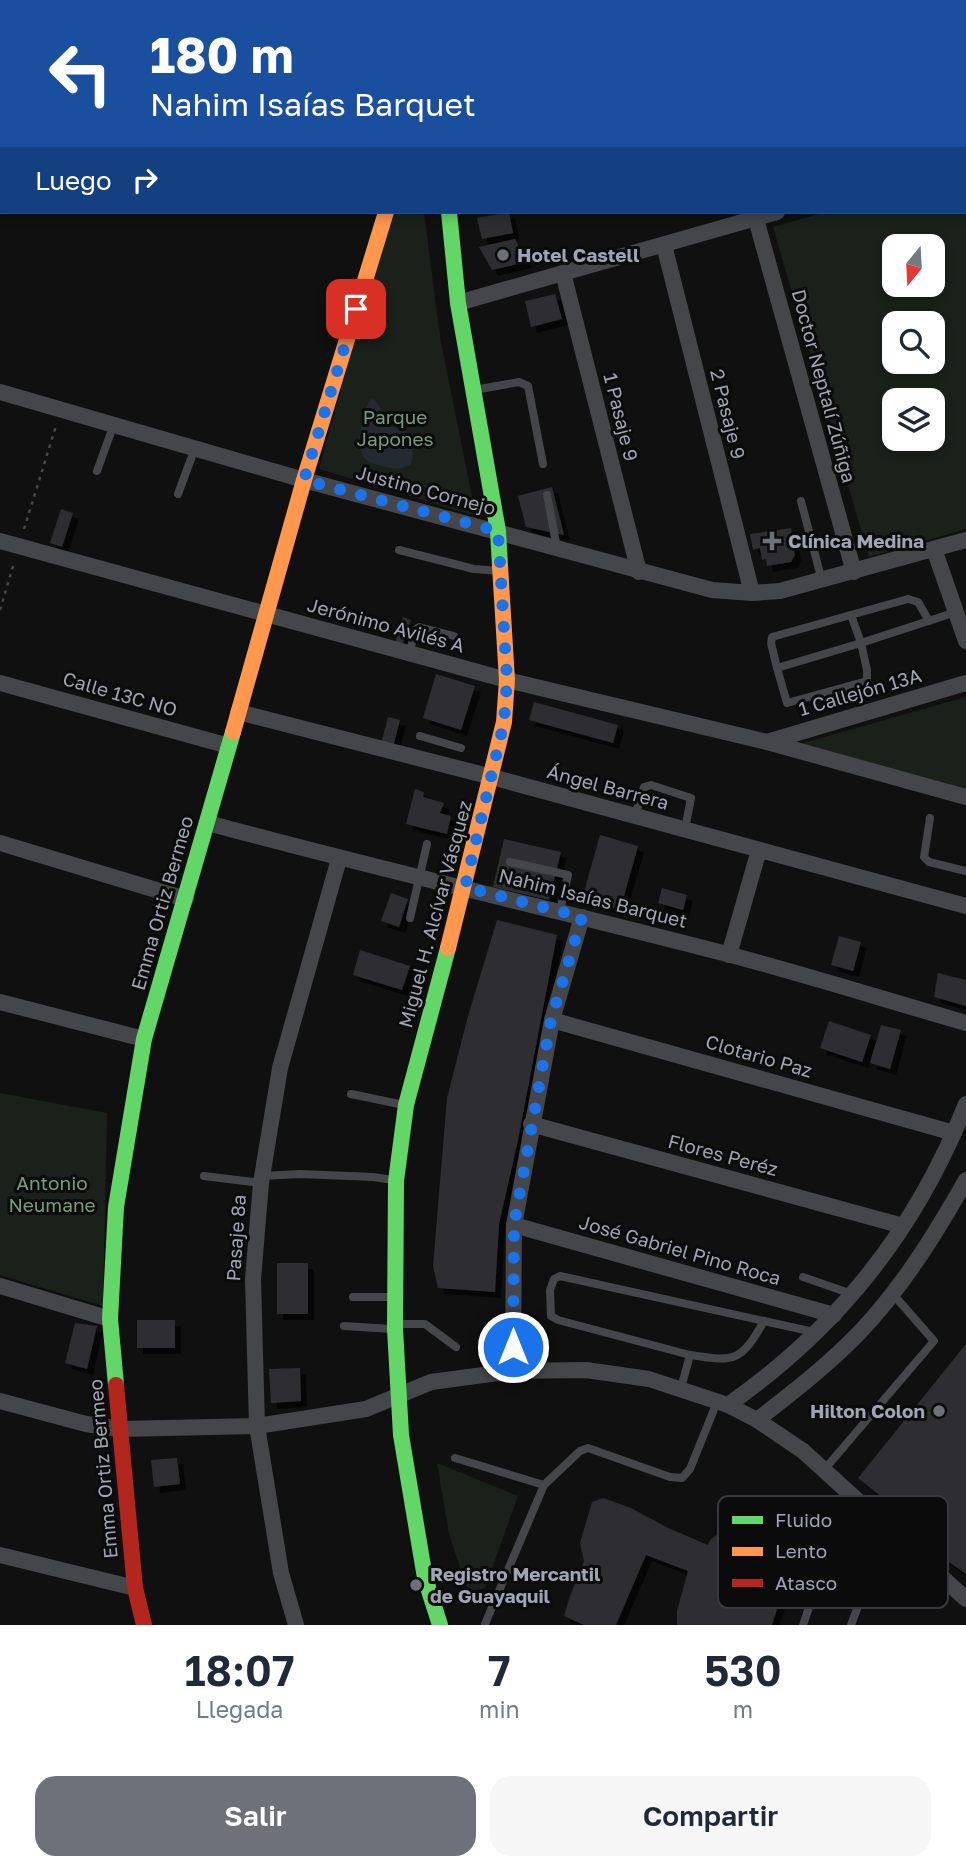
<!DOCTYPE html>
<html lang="es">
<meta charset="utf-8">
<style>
body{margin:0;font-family:"Golos Text",sans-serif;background:#f6f6f7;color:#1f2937;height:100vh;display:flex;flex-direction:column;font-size:26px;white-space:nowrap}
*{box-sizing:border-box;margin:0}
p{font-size:23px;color:#747a83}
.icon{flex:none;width:38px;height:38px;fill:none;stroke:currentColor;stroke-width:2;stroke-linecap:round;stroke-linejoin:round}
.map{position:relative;height:1625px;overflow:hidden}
.sheet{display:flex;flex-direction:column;background:#fff;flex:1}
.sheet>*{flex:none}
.top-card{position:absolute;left:0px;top:0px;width:966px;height:214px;box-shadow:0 4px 10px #0003;background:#1a4fa0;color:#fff;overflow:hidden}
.needle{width:46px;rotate:198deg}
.fabs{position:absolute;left:882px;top:234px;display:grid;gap:14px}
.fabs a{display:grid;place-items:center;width:63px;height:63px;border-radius:14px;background:#fff;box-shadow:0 4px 10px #0003;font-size:35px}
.pin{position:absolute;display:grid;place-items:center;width:60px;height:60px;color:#fff;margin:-30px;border-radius:14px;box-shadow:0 4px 10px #0006}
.me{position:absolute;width:77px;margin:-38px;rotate:0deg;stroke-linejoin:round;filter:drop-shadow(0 0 5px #0008)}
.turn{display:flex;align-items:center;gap:24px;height:147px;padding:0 35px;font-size:32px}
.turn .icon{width:91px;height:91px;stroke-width:2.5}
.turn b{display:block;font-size:49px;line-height:60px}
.then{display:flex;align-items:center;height:66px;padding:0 35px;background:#0003;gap:14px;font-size:26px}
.eta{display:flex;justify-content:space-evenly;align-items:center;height:119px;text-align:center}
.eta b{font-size:42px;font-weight:600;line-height:49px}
.action{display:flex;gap:14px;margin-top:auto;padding:14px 35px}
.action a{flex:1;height:80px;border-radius:21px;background:#6e717a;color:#fff;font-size:28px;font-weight:600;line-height:80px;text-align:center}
.action a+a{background:#f6f6f7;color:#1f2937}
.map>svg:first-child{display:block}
</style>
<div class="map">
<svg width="966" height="1625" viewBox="0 0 966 1625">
<defs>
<filter id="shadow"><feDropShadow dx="6" dy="6" stdDeviation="0" flood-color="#0009"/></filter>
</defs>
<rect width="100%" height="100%" fill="#101011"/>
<g fill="#1a211b" fill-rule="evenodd">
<path d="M966,172V529L869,557L773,227L826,212H964ZM894,247H933V285H894ZM894,324H933V362H894ZM894,401H933V439H894Z"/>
<polygon points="390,212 424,212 440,337 476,516 319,469"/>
<polygon points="966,697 966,791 796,745"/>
<polygon points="0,1093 107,1113 103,1306 0,1275"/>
<polygon points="437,1463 518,1496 485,1588 468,1592 449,1534"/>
</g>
<path fill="#242a32" d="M373,399C382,406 382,416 389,424C392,428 400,429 404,432C414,440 414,454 411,464C400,470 394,469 383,466C377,465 367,463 363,456C355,442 363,414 370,400Z"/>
<g fill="#2e2e30" filter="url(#shadow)">
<polygon points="509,212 513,233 482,239 477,218"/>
<polygon points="515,239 526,262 492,270 479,247"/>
<polygon points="555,294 562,319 531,327 525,301"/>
<polygon points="552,487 564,535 526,527 518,496"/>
<polygon points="61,509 73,513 62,547 50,543"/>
<polygon points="791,528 795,555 791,562 767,566 766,559 762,560 760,548 753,550 750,534"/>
<polygon points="403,617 411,620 402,646 395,643"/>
<polygon points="436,674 475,686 461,730 423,718"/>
<polygon points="534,702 618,725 613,743 529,720"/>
<polygon points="388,717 400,720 393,747 381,744"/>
<polygon points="415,789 424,792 423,797 444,803 440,813 451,816 447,834 406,824"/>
<polygon points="600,835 638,846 620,910 582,899"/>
<polygon points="504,839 561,852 549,900 493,887"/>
<polygon points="662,888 687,895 683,910 658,903"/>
<polygon points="391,893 408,899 399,927 381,921"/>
<polygon points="497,920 557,935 518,1140 499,1224 495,1292 438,1288 433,1266 447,1098 468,1016"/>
<polygon points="839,936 861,942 853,971 831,965"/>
<polygon points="360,950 410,966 402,990 353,975"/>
<polygon points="938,973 966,980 966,1006 934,997"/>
<polygon points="829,1021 871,1035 862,1062 820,1048"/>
<polygon points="881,1025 901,1030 890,1069 870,1063"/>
<rect x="277" y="1263" width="31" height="51"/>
<rect x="137" y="1320" width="38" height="28"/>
<polygon points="75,1323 97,1326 87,1369 65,1363"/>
<polygon points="966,1344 966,1574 915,1538 922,1528 907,1518 901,1526 881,1511 888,1502 858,1478"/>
<polygon points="300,1368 301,1401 271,1403 269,1369"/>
<polygon points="177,1458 180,1484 154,1487 151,1460"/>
<polygon points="603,1498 631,1508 668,1528 708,1545 710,1540 724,1529 789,1559 784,1587 772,1625 677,1625 677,1611 688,1571 646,1555 616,1625 584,1625 564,1616 570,1596 584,1561 580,1543 592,1502"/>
</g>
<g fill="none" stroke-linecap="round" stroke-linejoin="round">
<g stroke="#46474b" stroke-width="2.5" stroke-dasharray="3.5 5" stroke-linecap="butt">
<polyline points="24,529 56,426"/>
<polyline points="0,610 14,563"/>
</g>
<g stroke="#454649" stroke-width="8">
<polyline points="30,0 36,2"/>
<polyline points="964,123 966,122"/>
<polyline points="0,124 2,125"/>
<polyline points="0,151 2,151"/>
<polyline points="474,390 519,382 528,386 543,464"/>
<polyline points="97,471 114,424"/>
<polyline points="178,494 195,448"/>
<polyline points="547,495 557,548"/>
<polyline points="801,501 822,581"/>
<polyline points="399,550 474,569 500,571"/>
<polyline points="851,615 861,643 956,612"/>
<polygon points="861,643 867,670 867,681 787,703 777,668"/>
<polyline points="409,653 416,629 419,627 454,636"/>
<polyline points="777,668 771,643 772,637 908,599 918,602 929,621"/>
<polyline points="420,736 461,748"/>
<polyline points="635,816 644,787 651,785 691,798 685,829"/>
<polyline points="930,818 924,857 929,862 966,871"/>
<polyline points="510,862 568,875 560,911"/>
<polyline points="410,918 427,844"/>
<polyline points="351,1094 404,1105"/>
<polyline points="204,1176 261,1183"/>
<polyline points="262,1176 300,1174 373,1177 393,1180"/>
<polyline points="803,1277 852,1294"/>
<polyline points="353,1297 395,1297"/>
<polyline points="395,1324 425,1324 456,1347"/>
<polyline points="344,1326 392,1329"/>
<path d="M690,1355C735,1362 741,1362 764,1321"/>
<polyline points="681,1388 690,1355 558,1320 551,1316 550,1290 554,1279 560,1276 814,1332"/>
<polyline points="455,1458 544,1485"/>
<polyline points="824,1470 934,1341 892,1293"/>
<polyline points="485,1624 544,1485 580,1451 588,1448 670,1477 682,1478 690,1469 717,1402"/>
<polyline points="803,1625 823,1567"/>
<polyline points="851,1625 871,1572"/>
</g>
<g stroke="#454649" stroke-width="16">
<polyline points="700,0 701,2"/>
<polyline points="845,0 845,2"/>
<polyline points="964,154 966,154"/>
<polyline points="754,212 854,572"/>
<polyline points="664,245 752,593"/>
<polyline points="563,273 639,572"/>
<polyline points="458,303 777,212"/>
<polyline points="0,392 304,480 712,590 752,593 780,591 966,540"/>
<polyline points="0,541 507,680 767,742 966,797"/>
<polyline points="934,549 966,641"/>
<polyline points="0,683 229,746"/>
<polyline points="238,712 492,777 966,906"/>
<polyline points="767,742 966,683"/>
<path d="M208,823C380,870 554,909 727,954C807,975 886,1000 966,1023"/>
<polyline points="0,843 186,899"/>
<polyline points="729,955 759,850"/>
<polyline points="0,1002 144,1039"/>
<polyline points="552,1020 954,1133"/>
<polyline points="531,1124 903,1226"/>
<polyline points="514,1225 834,1315"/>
<polyline points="0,1286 110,1319"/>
<polyline points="513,1371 514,1225 552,1020 582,917"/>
<polyline points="0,1401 86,1424 120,1429 257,1426 366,1409 431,1382 513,1371 586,1370 649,1379 728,1405 757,1420 803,1451 966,1599"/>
<path d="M728,1405C839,1327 916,1230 966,1104"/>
<path d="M757,1420C792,1393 828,1365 859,1333C902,1288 936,1233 966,1180"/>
<polyline points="0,1555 135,1588"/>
<polyline points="296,1625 281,1573 257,1426 253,1279 261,1183 280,1068 339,859"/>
</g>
<g stroke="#63d668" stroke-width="16">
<polyline points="459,0 459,2"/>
<polyline points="449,212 458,303 498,531 500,566"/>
<polyline points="116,1385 110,1319 116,1207 144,1039 233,732"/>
<polyline points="440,1625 425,1578 401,1435 395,1329 396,1181 406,1105 448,948"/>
</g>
<g stroke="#ff974d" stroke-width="16">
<polyline points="233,732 304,480 386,212"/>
<polyline points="448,948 504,722 507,680 500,566"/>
</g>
<polyline stroke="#b3261e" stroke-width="16" points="116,1385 135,1588 144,1625"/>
</g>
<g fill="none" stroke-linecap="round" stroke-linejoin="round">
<polyline stroke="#1a73e8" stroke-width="12" stroke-dasharray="0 21.6" points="356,309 304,480 498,531 507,680 504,722 465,887 582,917 551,1020 514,1225 513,1347"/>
</g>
<g fill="#6e717a" stroke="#0b0b0c" stroke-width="2.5">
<circle cx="503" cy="255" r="7"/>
<path d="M768.5 530.5h7v7h7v7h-7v7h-7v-7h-7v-7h7z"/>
<circle cx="939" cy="1411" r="7"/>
<circle cx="416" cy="1585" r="7"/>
</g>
<g text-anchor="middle" stroke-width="6" stroke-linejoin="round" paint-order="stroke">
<g font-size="19" font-weight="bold" fill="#a1a5b3" stroke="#0b0b0c" text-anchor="start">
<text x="517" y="262">Hotel Castell</text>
<text x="788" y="548">Clínica Medina</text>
<text x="925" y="1418" text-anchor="end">Hilton Colon</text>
<text x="430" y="1581">Registro Mercantil<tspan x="430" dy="22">de Guayaquil</tspan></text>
</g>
<g font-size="19" fill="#a1a5b3" stroke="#0b0b0c">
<text transform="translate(824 386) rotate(75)" y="7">Doctor Neptalí Zúñiga</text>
<text transform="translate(728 414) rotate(76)" y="7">2 Pasaje 9</text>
<text transform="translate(621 417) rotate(76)" y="7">1 Pasaje 9</text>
<text transform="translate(426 490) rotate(15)" y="7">Justino Cornejo</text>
<text transform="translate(386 625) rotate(15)" y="7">Jerónimo Avilés A</text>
<text transform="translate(860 692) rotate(-16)" y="7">1 Callejón 13A</text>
<text transform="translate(120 694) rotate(16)" y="7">Calle 13C NO</text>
<text transform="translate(608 787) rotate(15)" y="7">Ángel Barrera</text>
<text transform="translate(593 898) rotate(14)" y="7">Nahim Isaías Barquet</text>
<text transform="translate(162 903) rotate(-74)" y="7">Emma Ortiz Bermeo</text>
<text transform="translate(435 914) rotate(-75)" y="7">Miguel H. Alcívar Vásquez</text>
<text transform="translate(759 1056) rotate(16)" y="7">Clotario Paz</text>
<text transform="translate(723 1155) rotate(15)" y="7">Flores Peréz</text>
<text transform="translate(236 1238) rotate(-86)" y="7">Pasaje 8a</text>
<text transform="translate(680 1250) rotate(16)" y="7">José Gabriel Pino Roca</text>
<text transform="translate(103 1469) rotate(-95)" y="7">Emma Ortiz Bermeo</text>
</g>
<g font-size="19" fill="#779e7c" stroke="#0b0b0c">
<text x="395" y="424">Parque<tspan x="395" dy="22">Japones</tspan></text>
<text x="52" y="1190">Antonio<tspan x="52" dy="22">Neumane</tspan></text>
</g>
</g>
<rect x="718" y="1496" width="230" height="112" rx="10" fill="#0b0b0c" stroke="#38393e" stroke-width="2"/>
<rect x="732" y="1516" width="31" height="8" fill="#63d668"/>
<rect x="732" y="1547" width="31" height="9" fill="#ff974d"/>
<rect x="732" y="1579" width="31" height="8" fill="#b3261e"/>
<g font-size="19" fill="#a1a5b3">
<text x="775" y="1527">Fluido</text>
<text x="775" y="1558">Lento</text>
<text x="775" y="1590">Atasco</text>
</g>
</svg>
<div class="fabs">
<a><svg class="needle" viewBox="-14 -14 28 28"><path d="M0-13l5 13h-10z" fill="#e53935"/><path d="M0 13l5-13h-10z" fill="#747a83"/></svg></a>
<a><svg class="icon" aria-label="search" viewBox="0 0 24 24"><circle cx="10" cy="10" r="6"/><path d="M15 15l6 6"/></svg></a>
<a><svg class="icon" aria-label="layers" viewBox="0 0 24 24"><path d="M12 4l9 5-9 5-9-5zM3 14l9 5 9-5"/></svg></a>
</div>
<div class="pin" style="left:356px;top:309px;background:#d93025"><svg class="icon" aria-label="arrive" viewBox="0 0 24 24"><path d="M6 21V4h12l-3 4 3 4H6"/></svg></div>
<svg class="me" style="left:513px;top:1347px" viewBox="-20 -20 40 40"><circle r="17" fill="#1a73e8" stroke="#fff" stroke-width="3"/><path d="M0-11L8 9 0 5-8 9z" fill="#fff"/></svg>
<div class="top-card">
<div class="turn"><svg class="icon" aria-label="left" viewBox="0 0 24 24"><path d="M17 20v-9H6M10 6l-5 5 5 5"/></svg><div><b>180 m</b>Nahim Isaías Barquet</div></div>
<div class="then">Luego<svg class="icon" aria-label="right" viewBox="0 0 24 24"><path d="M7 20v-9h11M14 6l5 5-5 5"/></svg></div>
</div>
</div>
<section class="sheet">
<div class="eta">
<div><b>18:07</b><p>Llegada</p></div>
<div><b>7</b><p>min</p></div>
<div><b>530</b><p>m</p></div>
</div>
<div class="action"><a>Salir</a><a>Compartir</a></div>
</section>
